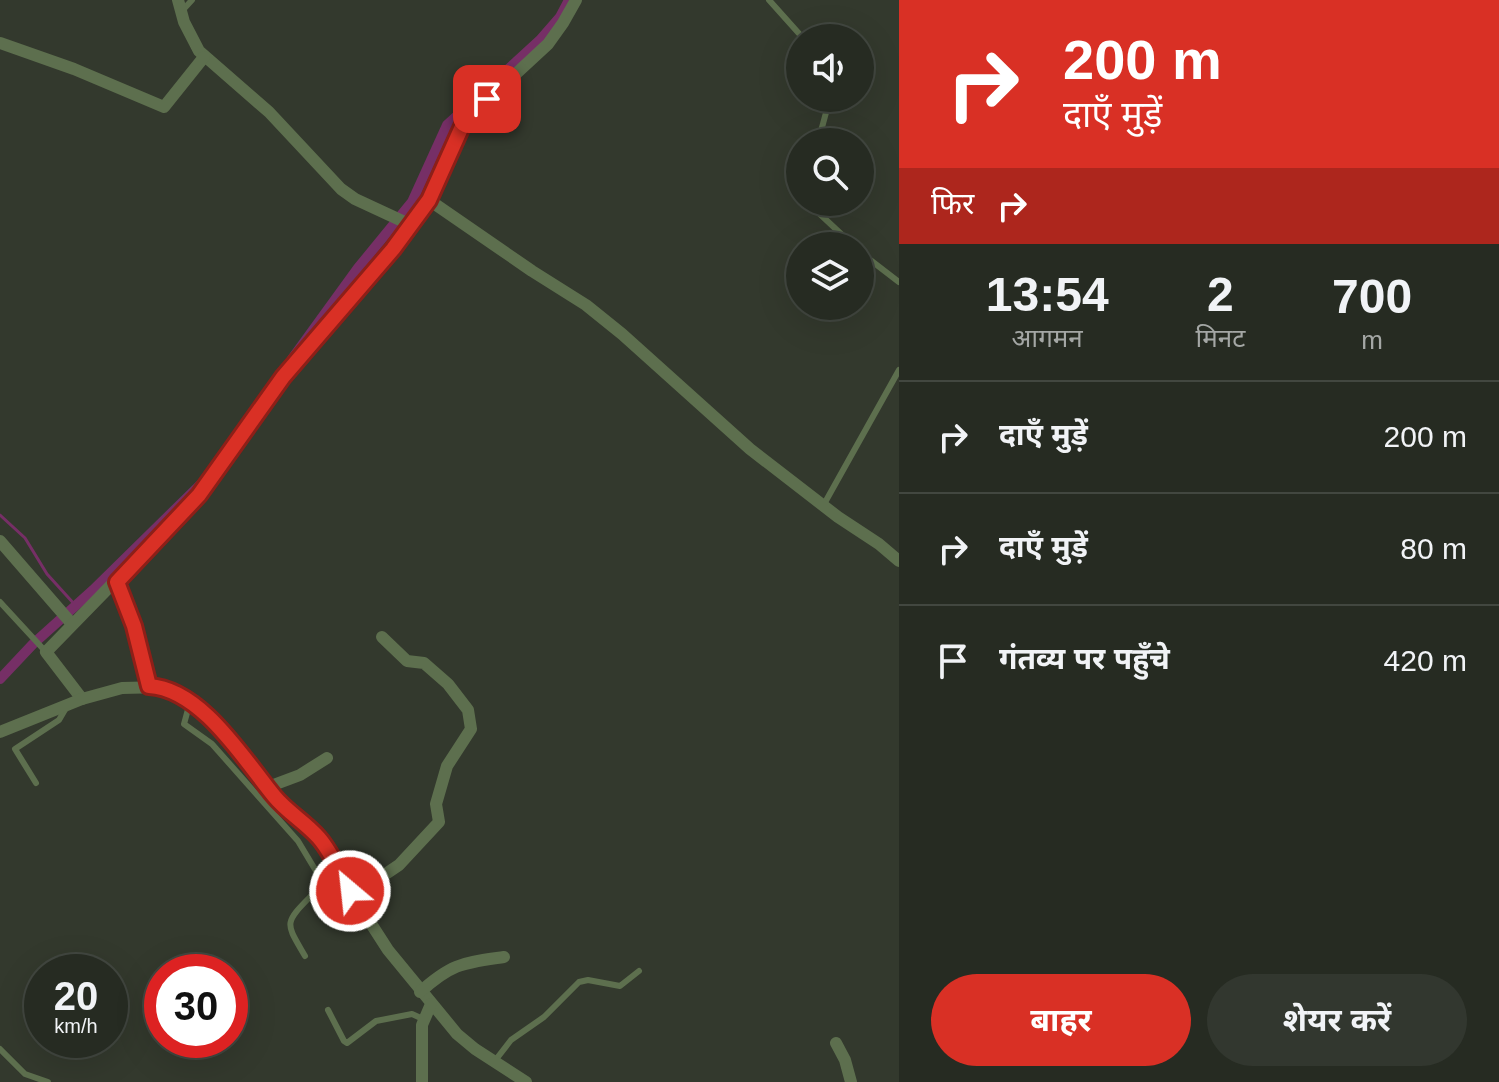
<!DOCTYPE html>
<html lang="hi">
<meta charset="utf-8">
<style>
body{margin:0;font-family:Arial,"Noto Sans Devanagari",sans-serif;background:#32372f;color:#f1f3f6;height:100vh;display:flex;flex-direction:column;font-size:30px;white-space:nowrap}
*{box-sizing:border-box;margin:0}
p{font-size:26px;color:#a4a7a5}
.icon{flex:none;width:44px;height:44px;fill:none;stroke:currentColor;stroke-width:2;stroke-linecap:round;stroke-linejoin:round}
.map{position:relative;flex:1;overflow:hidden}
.side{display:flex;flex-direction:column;background:#262b22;width:600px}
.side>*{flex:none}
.banner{background:#d93025;color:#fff;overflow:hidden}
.fabs{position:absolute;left:786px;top:24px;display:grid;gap:16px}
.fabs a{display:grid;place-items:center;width:88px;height:88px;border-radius:50%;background:#262b22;box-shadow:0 8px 32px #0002,0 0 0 2px #424740;font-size:40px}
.speed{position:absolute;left:24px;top:954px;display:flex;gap:16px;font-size:40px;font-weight:700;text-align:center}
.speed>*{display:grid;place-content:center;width:104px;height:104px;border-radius:50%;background:#262b22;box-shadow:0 8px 32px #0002,0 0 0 2px #424740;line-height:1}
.speed small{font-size:20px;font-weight:400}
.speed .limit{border:12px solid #d22;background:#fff;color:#111}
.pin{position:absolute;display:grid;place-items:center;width:68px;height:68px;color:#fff;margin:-34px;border-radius:16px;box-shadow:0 4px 12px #0006}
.me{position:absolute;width:88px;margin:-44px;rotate:332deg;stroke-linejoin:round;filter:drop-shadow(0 0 6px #0008)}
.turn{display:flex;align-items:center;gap:28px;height:168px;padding:0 32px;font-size:36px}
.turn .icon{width:104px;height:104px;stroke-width:2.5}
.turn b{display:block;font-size:56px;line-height:68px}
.then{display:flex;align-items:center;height:76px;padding:0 32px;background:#0003;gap:16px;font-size:30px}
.eta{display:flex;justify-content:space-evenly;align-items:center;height:136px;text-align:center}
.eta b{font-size:48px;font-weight:700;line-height:56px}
.action{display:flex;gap:16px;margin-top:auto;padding:16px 32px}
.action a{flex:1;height:92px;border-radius:48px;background:#d93025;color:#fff;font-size:32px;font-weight:700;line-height:92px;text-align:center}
.action a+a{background:#32372f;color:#f1f3f6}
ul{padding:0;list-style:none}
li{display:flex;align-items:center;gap:24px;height:112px;padding:0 32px;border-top:2px solid #424740}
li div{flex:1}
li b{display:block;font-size:30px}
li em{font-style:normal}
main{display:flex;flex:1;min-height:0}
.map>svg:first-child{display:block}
</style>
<main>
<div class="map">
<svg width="899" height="1082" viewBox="0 0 899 1082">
<rect width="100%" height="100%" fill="#33392d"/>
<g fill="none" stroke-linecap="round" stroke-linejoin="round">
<polyline stroke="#762f66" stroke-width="3" points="0,515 25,538 47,574 76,606"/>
<g stroke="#762f66" stroke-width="10">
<polyline points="292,359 358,268 412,202 447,125 540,40 560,17 569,0"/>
<polyline points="0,679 33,644 93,590 203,482"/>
</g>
<g stroke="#5d6f4e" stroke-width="6">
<polyline points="769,0 803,38"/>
<polyline points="181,12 192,0"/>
<polyline points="818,142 830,98"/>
<polyline points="807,202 854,246"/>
<polyline points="860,252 899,282"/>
<polyline points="823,506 899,370"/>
<polyline points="0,602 46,652"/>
<path d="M190,702L184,724L212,744L282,823L298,841L322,881C320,888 317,891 311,896C283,924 286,923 305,956"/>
<polyline points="36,783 15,749 59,720 66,708"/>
<polyline points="328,1010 344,1041 347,1043 376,1021 412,1014 423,1019"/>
<polyline points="0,1049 25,1074 48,1082"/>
<polyline points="494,1062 511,1040 544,1017 579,982 588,980 620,986 639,971"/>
</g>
<g stroke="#5d6f4e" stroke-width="12">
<polyline points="178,0 184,22 199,51 269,112 341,189 355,199 411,225"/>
<polyline points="0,43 74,69 164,107 204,57"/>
<polyline points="429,200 532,271 586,305 622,334 750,449 838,517 879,544 899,561"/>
<polyline points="0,541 72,624"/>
<polyline points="117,582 134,626 149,686"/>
<polyline points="82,699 46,652 199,495 283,377 411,225 429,200 464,122 548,44 563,23 576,0"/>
<polyline points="0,732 82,699 122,688 164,687 176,692 205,713 284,807 322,841 350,891 388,950 457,1034 475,1049 526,1082"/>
<polyline points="268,787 300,775 327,758"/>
<polyline points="353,896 399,865 439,822 436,804 447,766 471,729 468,710 448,684 424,663 407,661 382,637"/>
<path d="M420,992C452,963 463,963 504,957"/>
<polyline points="836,1043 845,1060 851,1082"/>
<polyline points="422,1082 422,1025 431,1004"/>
</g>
</g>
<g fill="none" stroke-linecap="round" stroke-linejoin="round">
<g stroke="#8d1f18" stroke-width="20">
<path id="route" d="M350,891C340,873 332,853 319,838C305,822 287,812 274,796C243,758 201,689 149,686L134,626L117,582L199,495L283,377L393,249L429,200L464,122L487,99"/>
</g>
<use href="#route" stroke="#d93025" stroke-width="14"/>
</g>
</svg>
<div class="fabs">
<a><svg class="icon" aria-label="sound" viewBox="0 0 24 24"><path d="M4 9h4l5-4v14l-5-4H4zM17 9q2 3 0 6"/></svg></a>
<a><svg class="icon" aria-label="search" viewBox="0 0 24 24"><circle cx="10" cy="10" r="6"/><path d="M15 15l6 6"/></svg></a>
<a><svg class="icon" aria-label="layers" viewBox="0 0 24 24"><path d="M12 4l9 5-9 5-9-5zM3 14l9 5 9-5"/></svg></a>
</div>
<div class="speed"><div>20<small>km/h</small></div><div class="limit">30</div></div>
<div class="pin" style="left:487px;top:99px;background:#d93025"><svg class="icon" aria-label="arrive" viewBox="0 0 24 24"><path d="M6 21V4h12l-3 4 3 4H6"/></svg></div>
<svg class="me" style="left:350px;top:891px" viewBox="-20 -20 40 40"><circle r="17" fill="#d93025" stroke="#fff" stroke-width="3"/><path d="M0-11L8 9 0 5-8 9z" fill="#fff"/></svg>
</div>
<section class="side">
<div class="banner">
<div class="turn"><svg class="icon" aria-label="right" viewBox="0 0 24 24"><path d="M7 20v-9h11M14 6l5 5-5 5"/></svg><div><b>200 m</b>दाएँ मुड़ें</div></div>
<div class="then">फिर<svg class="icon" aria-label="right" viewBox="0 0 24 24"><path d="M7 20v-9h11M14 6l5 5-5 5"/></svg></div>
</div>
<div class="eta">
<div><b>13:54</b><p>आगमन</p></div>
<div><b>2</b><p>मिनट</p></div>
<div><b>700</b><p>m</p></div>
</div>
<ul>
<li><svg class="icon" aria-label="right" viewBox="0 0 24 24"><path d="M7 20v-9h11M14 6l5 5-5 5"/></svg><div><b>दाएँ मुड़ें</b></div><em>200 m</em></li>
<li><svg class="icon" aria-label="right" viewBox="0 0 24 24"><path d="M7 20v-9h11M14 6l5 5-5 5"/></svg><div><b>दाएँ मुड़ें</b></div><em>80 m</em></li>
<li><svg class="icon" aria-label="arrive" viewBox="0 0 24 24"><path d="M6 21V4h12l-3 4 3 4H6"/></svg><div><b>गंतव्य पर पहुँचे</b></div><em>420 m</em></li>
</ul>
<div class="action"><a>बाहर</a><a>शेयर करें</a></div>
</section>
</main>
